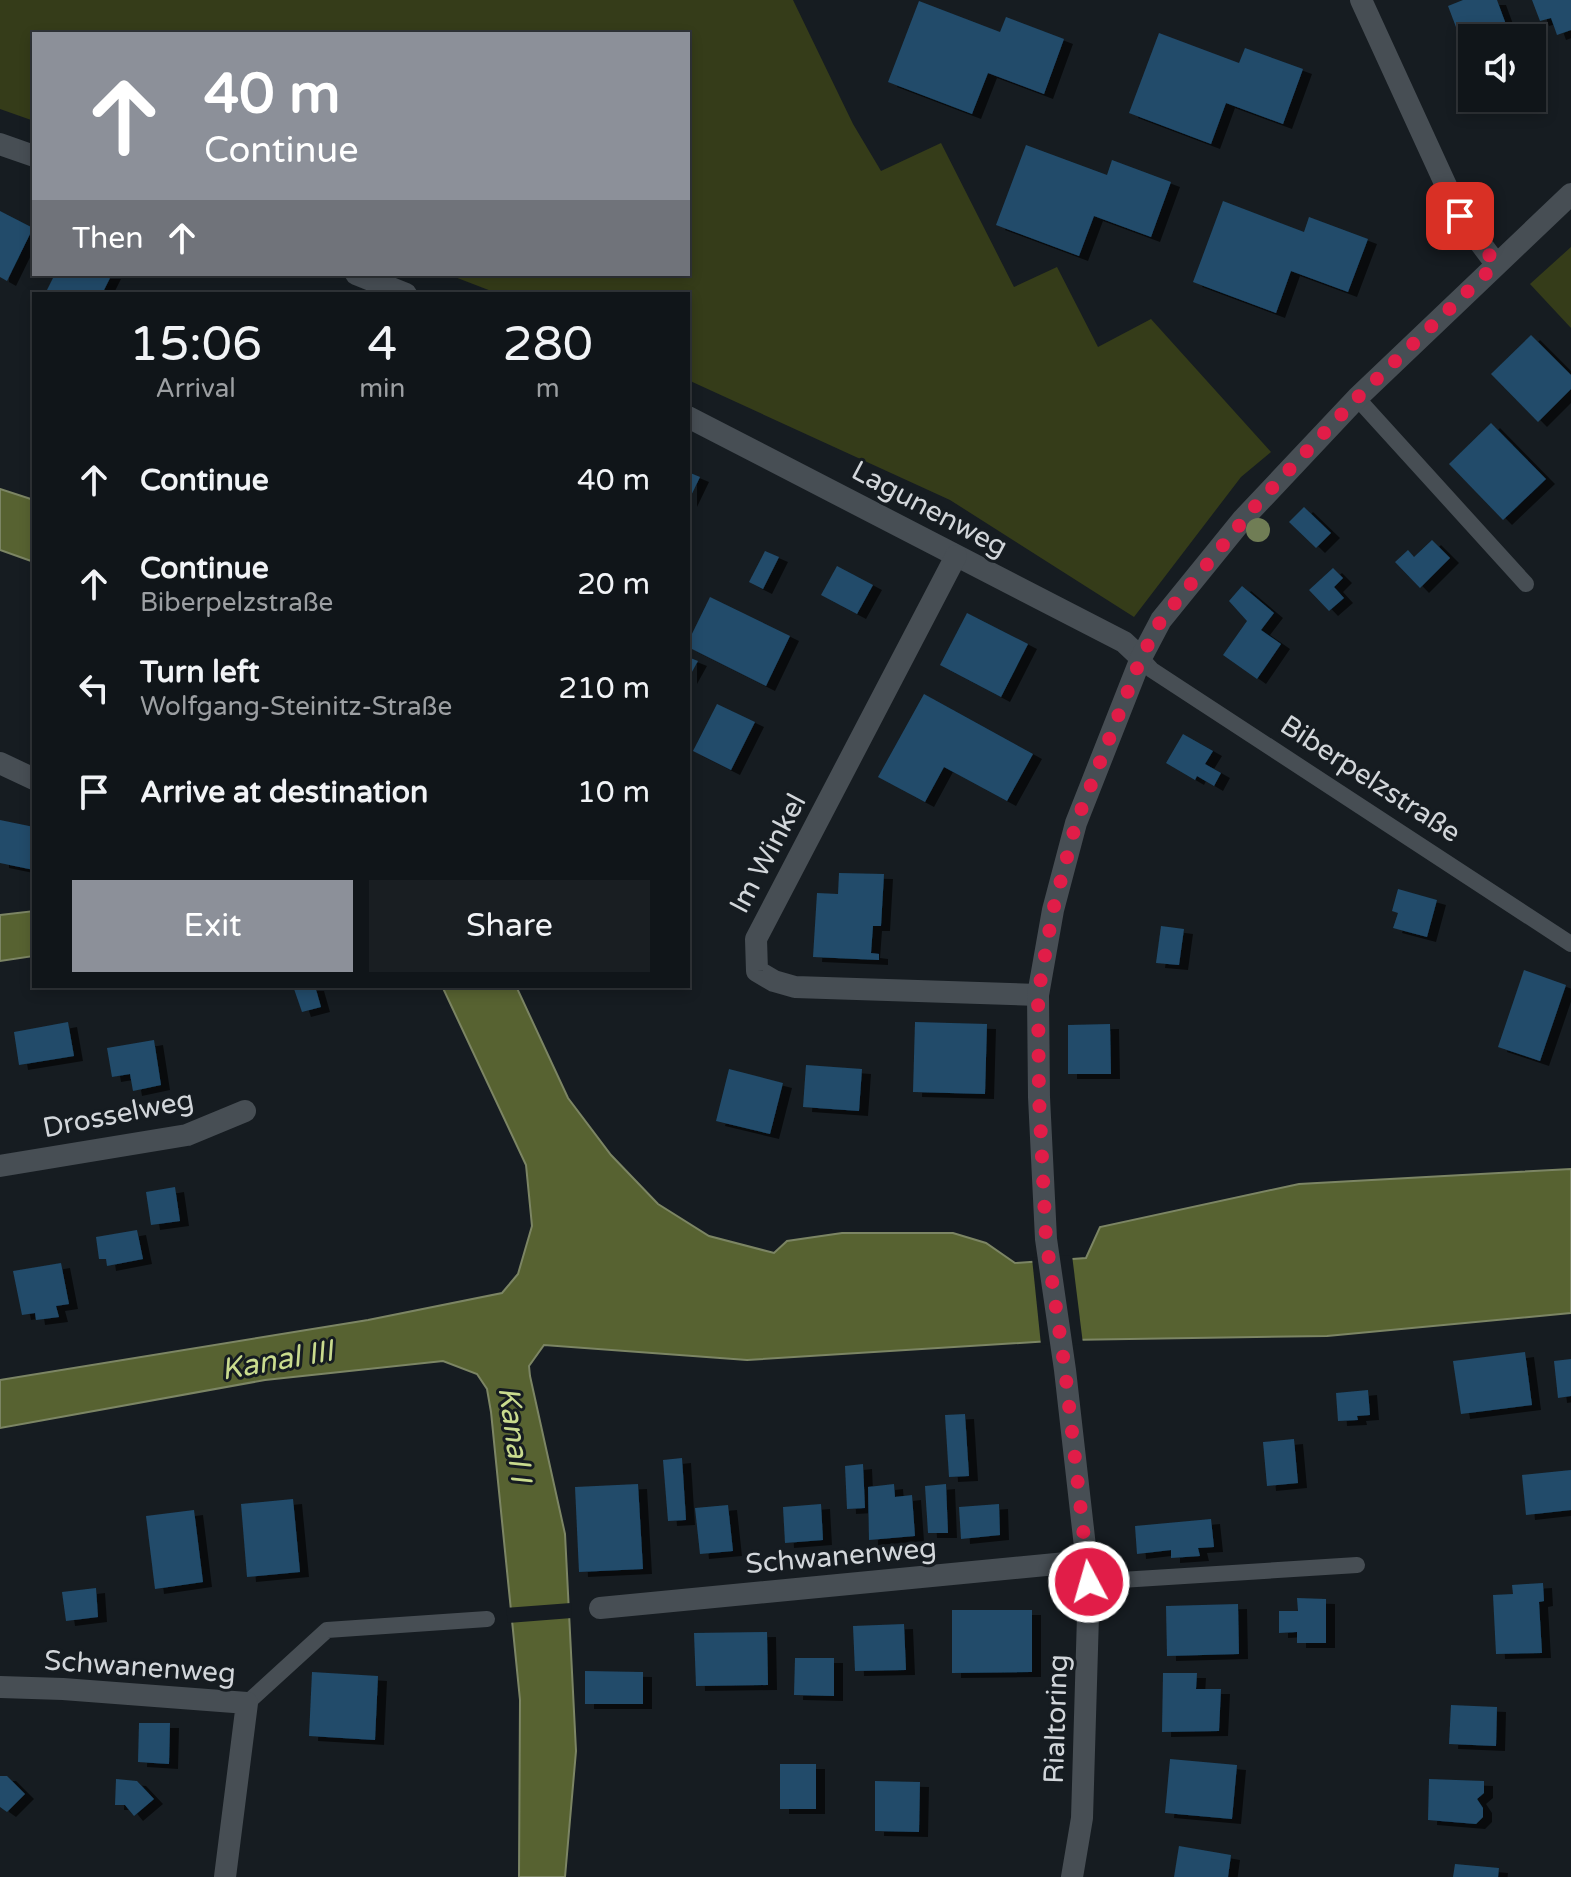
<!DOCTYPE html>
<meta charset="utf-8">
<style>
body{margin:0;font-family:"Varela Round",sans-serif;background:#191e22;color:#f1f3f6;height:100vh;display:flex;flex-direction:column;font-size:30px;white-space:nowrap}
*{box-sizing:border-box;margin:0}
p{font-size:26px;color:#9c9fa2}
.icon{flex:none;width:44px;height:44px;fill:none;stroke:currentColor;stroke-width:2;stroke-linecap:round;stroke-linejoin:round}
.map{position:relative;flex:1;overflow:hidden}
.drawer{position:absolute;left:32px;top:292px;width:658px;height:696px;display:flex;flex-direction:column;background:#101519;border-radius:0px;box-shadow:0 4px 12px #0003,0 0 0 2px #303438}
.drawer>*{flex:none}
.hud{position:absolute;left:32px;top:32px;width:658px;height:244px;border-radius:0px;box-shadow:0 4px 12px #0003,0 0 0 2px #303438;background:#8c9099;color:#fff;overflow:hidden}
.buttons{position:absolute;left:1458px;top:24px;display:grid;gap:16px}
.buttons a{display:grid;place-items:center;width:88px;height:88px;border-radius:0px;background:#101519;box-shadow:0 4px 12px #0003,0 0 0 2px #303438;font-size:40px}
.pin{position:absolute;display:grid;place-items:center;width:68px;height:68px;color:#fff;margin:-34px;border-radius:16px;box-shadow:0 4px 12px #0006}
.me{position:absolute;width:88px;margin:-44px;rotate:354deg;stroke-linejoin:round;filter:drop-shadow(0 0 6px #0008)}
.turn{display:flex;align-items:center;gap:28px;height:168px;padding:0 40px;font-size:36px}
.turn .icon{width:104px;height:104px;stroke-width:2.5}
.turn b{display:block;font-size:56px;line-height:68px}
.then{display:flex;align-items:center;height:76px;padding:0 40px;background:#0003;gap:16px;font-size:30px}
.eta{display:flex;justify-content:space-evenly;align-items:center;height:136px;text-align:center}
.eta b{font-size:48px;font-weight:600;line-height:56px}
.button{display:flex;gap:16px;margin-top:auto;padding:16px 40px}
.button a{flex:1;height:92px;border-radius:0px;background:#8c9099;color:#fff;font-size:32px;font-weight:600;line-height:92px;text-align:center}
.button a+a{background:#191e22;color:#f1f3f6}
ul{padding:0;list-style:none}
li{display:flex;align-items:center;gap:24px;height:104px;padding:0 40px}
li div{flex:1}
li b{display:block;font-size:30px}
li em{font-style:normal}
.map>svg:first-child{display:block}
</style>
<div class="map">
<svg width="1571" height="1877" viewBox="0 0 1571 1877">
<defs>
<filter id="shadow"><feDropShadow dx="9" dy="5" stdDeviation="0" flood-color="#0009"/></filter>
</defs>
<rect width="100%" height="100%" fill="#161c21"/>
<g fill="#353c19">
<polygon points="0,0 793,0 853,124 881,171 941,143 1014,287 1057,267 1098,347 1151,319 1271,452 1241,477 1134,617 950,500 688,380 688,294 499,294 447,274 688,274 688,34 34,34 34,121 0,109"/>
<polygon points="1571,247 1571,328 1530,284"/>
</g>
<g fill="#576231" stroke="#7c8564" stroke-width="2">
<polygon points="0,489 34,500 34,562 0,550"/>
<polygon points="34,911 34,956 0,961 0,915"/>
<polygon points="442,986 516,986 568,1098 611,1155 658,1204 709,1236 774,1253 787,1241 842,1233 953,1233 986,1243 1015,1263 1086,1258 1100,1227 1299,1184 1571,1169 1571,1313 1327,1336 1066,1340 747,1360 544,1345 529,1366 530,1376 565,1534 576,1751 565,1877 519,1877 520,1700 491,1412 487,1389 477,1374 443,1361 265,1380 0,1428 0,1380 368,1320 502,1293 518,1274 532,1226 526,1165"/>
</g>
<g fill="#161c21">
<polygon points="1072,1255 1083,1344 1041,1345 1032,1258"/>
<polygon points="571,1603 572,1618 508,1623 506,1608"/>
</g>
<g fill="#204b6b" filter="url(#shadow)">
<polygon points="1463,0 1497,0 1511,38 1472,38 1472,54 1467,56 1448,6"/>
<polygon points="1532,0 1571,0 1571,30 1557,35 1551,18 1540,21"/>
<polygon points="919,1 1000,32 1006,17 1064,39 1044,94 988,73 972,114 888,82"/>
<polygon points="1159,33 1239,63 1245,48 1303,69 1283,124 1226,103 1211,144 1129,113"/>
<polygon points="1026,145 1107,175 1112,160 1171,182 1151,237 1094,216 1079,256 996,225"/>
<polygon points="1223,201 1304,232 1309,217 1368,239 1348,292 1291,271 1276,313 1193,282"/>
<polygon points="0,211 33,228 7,281 0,277"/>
<polygon points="55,274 112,274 102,294 45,294"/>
<polygon points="1531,335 1571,375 1571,389 1538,422 1491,374"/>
<polygon points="1491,423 1546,479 1503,520 1449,464"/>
<polygon points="688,472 700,477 688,502"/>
<polygon points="1304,507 1331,533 1316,548 1289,522"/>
<polygon points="1432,540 1450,558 1420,588 1395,562 1408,550 1414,557"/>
<polygon points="765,551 779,557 763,589 749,582"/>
<polygon points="837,566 873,585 857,614 821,595"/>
<polygon points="1333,568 1343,578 1334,587 1344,598 1329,611 1309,590"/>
<polygon points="1242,586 1274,613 1261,630 1281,644 1257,679 1223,655 1247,621 1229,601"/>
<polygon points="710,597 790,636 766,686 688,647 688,642"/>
<polygon points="967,613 1028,644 1001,697 940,665"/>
<polygon points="688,657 698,661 688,679"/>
<polygon points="924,694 1033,754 1007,801 944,767 925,802 878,777"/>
<polygon points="717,704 755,722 731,770 693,751"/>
<polygon points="1183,734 1213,751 1205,764 1221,773 1214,786 1197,776 1195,780 1166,763"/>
<polygon points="0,820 34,827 34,870 0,863"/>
<polygon points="839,873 884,874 881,926 873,926 871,953 879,954 879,960 813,957 817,893 838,894"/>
<polygon points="1398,889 1437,900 1427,937 1393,928 1398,913 1392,911"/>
<polygon points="1161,926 1184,929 1179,965 1156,963"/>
<polygon points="1524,970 1566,985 1540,1061 1498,1047"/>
<polygon points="293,986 315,986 321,1007 302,1012"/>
<polygon points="68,1022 74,1056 19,1065 14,1032"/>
<polygon points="915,1022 987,1024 985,1094 913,1092"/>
<polygon points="1110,1024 1111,1074 1068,1074 1068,1025"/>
<polygon points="154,1040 161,1085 133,1091 130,1074 112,1077 107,1048"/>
<polygon points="806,1065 862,1069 859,1111 803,1107"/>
<polygon points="729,1069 783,1083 770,1134 716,1121"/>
<polygon points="175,1187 180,1221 151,1225 146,1192"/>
<polygon points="137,1230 143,1259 107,1266 106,1259 99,1259 96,1237"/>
<polygon points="61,1263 69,1304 56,1306 59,1317 36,1320 35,1313 22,1315 13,1271"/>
<polygon points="1525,1352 1532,1405 1461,1414 1453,1361"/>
<polygon points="1571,1359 1571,1396 1558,1398 1554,1361"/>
<polygon points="1368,1390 1370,1415 1357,1416 1358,1420 1338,1421 1336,1393"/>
<polygon points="965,1414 969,1476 949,1477 945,1415"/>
<polygon points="1294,1439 1298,1483 1267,1486 1263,1442"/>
<polygon points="682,1458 686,1520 668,1521 663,1460"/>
<polygon points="863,1464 865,1508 847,1509 845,1466"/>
<polygon points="1571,1470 1571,1510 1526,1515 1522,1475"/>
<polygon points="638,1484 643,1569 579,1572 575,1487"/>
<polygon points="894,1484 895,1497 912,1495 915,1536 869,1540 868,1487"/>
<polygon points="946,1484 948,1533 928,1533 925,1486"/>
<polygon points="293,1499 300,1572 247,1577 241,1504"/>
<polygon points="821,1504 823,1540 785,1543 783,1507"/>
<polygon points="999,1504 1000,1535 961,1539 959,1507"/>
<polygon points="728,1505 733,1551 700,1554 695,1508"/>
<polygon points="194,1510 203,1582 155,1589 146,1516"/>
<polygon points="1211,1519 1214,1547 1198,1548 1200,1556 1171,1558 1171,1550 1137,1554 1135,1526"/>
<polygon points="1543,1583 1544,1601 1539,1602 1542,1653 1496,1654 1493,1595 1513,1594 1512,1585"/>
<polygon points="96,1588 98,1617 66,1621 62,1592"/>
<polygon points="1297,1598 1326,1599 1326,1643 1297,1643 1297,1632 1279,1633 1279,1611 1298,1611"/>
<polygon points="1238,1604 1239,1654 1167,1656 1166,1606"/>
<polygon points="952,1610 1032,1610 1032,1672 952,1673"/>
<polygon points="904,1624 906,1670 855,1671 853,1626"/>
<polygon points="767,1632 768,1685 696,1686 694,1633"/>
<polygon points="795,1658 834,1658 834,1696 794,1695"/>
<polygon points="585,1671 643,1672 643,1704 585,1704"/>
<polygon points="312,1672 378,1676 375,1740 309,1736"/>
<polygon points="1163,1673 1197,1673 1196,1689 1221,1689 1219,1731 1162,1732"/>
<polygon points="1451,1705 1497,1707 1496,1746 1449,1744"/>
<polygon points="139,1723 170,1723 169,1764 138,1762"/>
<polygon points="1170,1759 1237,1765 1232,1819 1165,1813"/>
<rect x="780" y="1764" width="36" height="45"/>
<polygon points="0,1776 7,1776 25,1794 7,1812 0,1807"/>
<polygon points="116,1779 137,1781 154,1799 134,1816 125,1805 115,1805"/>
<polygon points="1429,1779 1484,1781 1484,1793 1477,1799 1483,1808 1483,1817 1476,1824 1428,1820"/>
<polygon points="875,1781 920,1782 919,1832 875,1831"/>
<polygon points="1179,1846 1231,1855 1228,1877 1174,1877"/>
<polygon points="1455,1864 1499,1868 1498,1877 1453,1877"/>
</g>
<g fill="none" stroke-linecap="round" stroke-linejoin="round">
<g stroke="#474e54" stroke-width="16">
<polyline points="1357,398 1526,584"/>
<polyline points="1141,658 1152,670 1571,944"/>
<polyline points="1089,1582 1357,1565"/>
<polyline points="247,1703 327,1630 487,1619"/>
</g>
<g stroke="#474e54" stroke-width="22">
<polyline points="1361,0 1460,216 1496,264"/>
<polyline points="0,144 34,156"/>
<polyline points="356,274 406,294"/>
<polyline points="688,417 1124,642 1141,658"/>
<polyline points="956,556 756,939 757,971 774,981 795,987 1038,995"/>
<polyline points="0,763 34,779"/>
<polyline points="0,1166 187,1135 245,1111"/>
<polyline points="600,1608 1087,1561"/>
<polyline points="0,1687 63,1689 247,1703 225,1877"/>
<polyline points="1072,1877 1082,1818 1089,1582 1065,1370 1046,1239 1039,1097 1038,995 1053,910 1076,823 1141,658 1161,620 1243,519 1357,398 1571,194"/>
</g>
</g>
<circle fill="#707d55" cx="1258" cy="530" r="12"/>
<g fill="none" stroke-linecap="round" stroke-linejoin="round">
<polyline stroke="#e11d48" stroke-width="14" stroke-dasharray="0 25.2" points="1089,1582 1065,1370 1046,1239 1039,1097 1038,995 1053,910 1076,823 1141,658 1161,620 1257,504 1357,398 1496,264 1460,216"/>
</g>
<g text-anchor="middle" stroke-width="6" stroke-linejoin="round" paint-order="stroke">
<g font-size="28" fill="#d2d6da" stroke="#161c21">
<text transform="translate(930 508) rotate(28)" y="10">Lagunenweg</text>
<text transform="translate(1371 778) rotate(33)" y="10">Biberpelzstraße</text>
<text transform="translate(767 853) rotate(-62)" y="10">Im Winkel</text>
<text transform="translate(118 1113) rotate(-11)" y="10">Drosselweg</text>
<text transform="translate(841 1555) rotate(-5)" y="10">Schwanenweg</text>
<text transform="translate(140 1666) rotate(4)" y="10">Schwanenweg</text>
<text transform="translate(1055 1719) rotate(-88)" y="10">Rialtoring</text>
</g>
<g font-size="30" font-style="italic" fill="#c9db8e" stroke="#161c21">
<text transform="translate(277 1360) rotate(-10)" y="10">Kanal III</text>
<text transform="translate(515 1434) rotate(82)" y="10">Kanal I</text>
</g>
</g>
</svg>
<div class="buttons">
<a><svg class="icon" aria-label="sound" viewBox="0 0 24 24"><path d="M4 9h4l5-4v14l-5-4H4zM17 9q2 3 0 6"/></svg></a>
</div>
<div class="pin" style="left:1460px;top:216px;background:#d93025"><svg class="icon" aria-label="arrive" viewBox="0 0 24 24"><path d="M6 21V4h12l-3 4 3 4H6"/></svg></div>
<svg class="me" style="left:1089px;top:1582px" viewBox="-20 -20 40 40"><circle r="17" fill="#e11d48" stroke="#fff" stroke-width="3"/><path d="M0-11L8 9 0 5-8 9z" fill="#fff"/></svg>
<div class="hud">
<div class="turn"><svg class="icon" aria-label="ahead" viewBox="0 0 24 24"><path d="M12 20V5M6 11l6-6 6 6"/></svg><div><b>40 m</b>Continue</div></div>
<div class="then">Then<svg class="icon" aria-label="ahead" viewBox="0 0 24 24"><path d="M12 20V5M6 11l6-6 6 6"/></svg></div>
</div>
<section class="drawer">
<div class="eta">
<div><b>15:06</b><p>Arrival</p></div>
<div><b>4</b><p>min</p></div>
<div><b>280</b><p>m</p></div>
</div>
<ul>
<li><svg class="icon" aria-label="ahead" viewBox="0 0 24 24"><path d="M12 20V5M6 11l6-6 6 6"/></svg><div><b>Continue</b></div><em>40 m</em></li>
<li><svg class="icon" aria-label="ahead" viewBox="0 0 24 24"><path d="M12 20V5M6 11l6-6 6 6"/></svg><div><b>Continue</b><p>Biberpelzstraße</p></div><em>20 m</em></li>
<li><svg class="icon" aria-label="left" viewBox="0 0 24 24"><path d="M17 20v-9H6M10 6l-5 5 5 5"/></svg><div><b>Turn left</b><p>Wolfgang-Steinitz-Straße</p></div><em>210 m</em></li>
<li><svg class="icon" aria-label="arrive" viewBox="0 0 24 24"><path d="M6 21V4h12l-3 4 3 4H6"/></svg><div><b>Arrive at destination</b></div><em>10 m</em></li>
</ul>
<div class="button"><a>Exit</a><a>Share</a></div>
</section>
</div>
